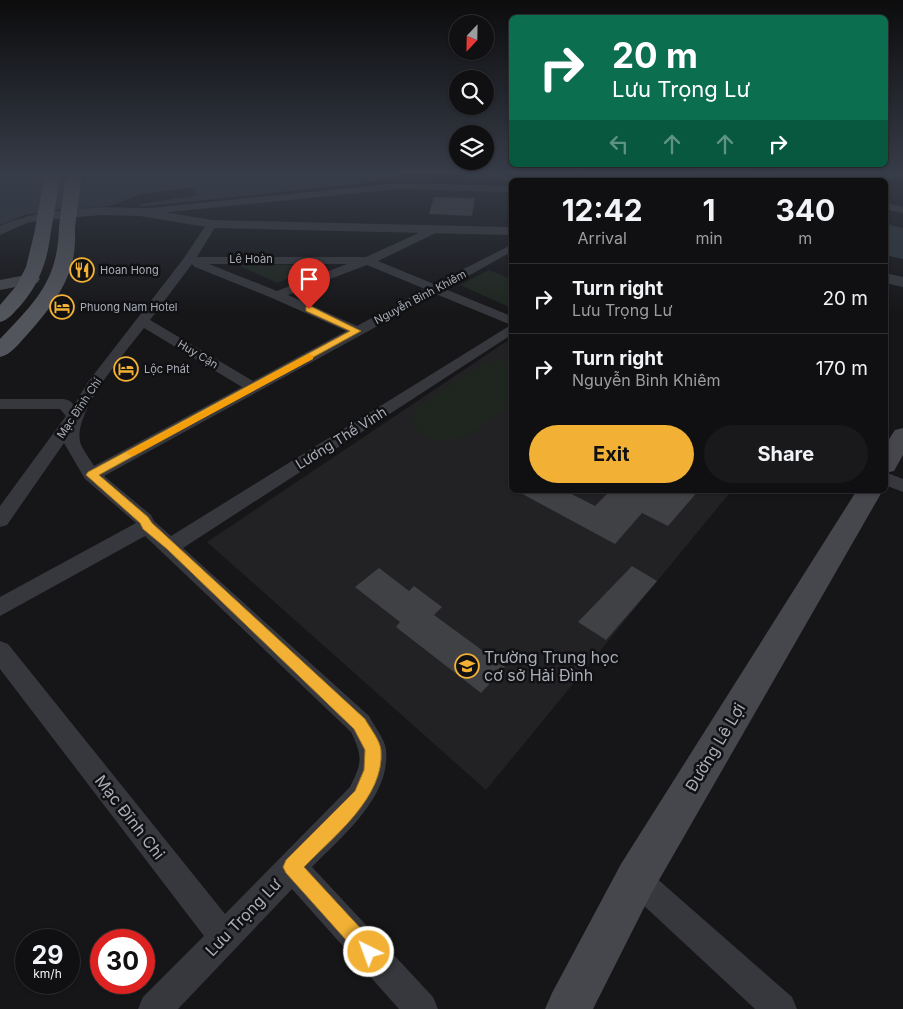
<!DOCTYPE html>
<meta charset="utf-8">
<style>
body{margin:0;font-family:Inter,sans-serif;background:#19191b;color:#f1f3f6;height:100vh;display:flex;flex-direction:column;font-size:19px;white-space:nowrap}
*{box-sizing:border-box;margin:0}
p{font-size:16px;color:#9c9d9f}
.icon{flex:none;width:28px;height:28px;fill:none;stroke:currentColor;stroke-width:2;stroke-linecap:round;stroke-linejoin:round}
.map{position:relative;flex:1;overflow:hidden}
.panel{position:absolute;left:509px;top:178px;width:379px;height:315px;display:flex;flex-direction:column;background:#101012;border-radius:8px;box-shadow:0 1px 4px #0004,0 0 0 1px #303032}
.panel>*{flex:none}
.guide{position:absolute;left:509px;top:15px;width:379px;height:152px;border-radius:8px;box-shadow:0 1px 4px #0004,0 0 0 1px #303032;background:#0b6e4f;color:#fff;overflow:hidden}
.needle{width:32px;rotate:202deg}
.tools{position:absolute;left:449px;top:15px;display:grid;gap:10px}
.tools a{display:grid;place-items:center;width:45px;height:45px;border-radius:50%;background:#101012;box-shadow:0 1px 4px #0004,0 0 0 1px #303032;font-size:25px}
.speed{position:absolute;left:15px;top:929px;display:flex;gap:10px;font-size:25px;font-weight:700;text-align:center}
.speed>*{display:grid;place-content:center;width:65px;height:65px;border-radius:50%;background:#101012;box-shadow:0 1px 4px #0004,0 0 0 1px #303032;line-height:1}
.speed small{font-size:12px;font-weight:400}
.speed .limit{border:8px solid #d22;background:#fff;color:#111}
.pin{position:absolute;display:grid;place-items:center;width:42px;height:42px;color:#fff;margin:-51px -21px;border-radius:50% 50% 50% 0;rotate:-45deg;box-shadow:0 0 5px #0007}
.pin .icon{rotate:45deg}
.me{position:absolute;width:55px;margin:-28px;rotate:318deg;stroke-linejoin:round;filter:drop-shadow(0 0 4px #0008)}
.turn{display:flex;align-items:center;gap:18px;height:105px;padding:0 20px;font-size:22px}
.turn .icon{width:65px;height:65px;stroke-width:2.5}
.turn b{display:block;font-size:35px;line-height:42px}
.lanes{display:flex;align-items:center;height:48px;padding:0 20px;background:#0003;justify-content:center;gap:25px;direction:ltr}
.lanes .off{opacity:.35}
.eta{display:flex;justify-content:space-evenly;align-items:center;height:85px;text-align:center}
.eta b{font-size:30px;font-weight:700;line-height:35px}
.action{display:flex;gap:10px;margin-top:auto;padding:10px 20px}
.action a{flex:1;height:58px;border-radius:30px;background:#f2b134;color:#111;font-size:20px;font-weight:700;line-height:58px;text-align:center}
.action a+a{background:#19191b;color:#f1f3f6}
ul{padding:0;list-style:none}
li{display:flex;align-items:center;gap:15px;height:70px;padding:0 20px;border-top:1px solid #303032}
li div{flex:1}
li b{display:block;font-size:19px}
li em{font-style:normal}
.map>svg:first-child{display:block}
</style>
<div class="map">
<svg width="903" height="1009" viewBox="0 0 903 1009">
<rect width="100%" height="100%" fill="#161618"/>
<polygon fill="#222225" points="507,341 511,343 511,490 732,490 486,790 207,542"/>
<g fill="#1e261f">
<polygon points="690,173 730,173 758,180 718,180"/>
<polygon points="244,265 317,265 318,266 277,283 240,266"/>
<polygon points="489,270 511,279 511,308 460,285"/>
<path d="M499,360L511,361V403C488,421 458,452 426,436C421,433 416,427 412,423L417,409L430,399L484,363Z"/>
</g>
<g fill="#2c353c">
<polygon points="0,173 407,173 367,183 138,207 142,204 198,195 191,188 141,194 110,206 55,210 25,215 0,225"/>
<polygon points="437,173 687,173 716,180 599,180 581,175 563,180 511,181"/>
<polygon points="885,224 903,228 903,259 885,255"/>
</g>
<g fill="#404145">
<polygon points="434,197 475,198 472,216 429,214"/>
<polygon points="515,490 564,490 595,506 611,490 699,490 668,526 642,513 615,544"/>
<polygon points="632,566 657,581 606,640 578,622"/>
<polygon points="379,568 409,591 414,586 442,607 434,615 505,667 481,693 396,627 400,622 355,587"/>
</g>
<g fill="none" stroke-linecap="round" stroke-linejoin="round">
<g fill="#37383d" fill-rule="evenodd">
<polygon points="748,173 763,173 786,178 788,180 771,180"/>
<polygon points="875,173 891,173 903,175 903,181 877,175"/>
<polygon points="399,183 511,186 511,192 399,189 140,215 135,212 140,209"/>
<polygon points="885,203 903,207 903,213 885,209"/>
<path d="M212,221L217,224L197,257H366L434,226H442L443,228L442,230L378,261L434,284L511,245V252L445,289L511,316V335L183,548L369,716C374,726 385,739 386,750C391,797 341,837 312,867L433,997L438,1009H399L292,889L178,1009H138L143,997L204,936L0,669V641L8,644L225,914L350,787C362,763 363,757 351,732L145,536L0,616V597L136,523L85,479L64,443L7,525L0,527V506L66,416L60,409H0V399H64L70,401L74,405L88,382L184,258L208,222ZM192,264L195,267L272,298L346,331L253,381L150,320ZM209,264H347L277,291ZM367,265L425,289L357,326L288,295ZM436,294L511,325L171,536L154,521L151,515L104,476ZM144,328L242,387L94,466C90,459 82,449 80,442C74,410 125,353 144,328Z"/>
<polygon points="885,472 903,479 903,492 885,485"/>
<polygon points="636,864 646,869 792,997 797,1009 755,1009 626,889 621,879 626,869"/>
</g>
<g fill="#37383d" fill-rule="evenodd">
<path d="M100,207L140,208L212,220L511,227V235L212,228L140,216L100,215L37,221L27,223L0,235V226C32,211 65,210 100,207Z"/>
<polygon points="885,273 903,277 903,287 885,283"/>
</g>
<g fill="#45474d" fill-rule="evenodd">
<polygon points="31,274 37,275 40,279 37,283 0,290 0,280"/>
<polygon points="903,428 903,455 894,471 885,473 885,445 895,430"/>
<polygon points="857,490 883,490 651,894 593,1009 545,1009 552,993 621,864"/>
</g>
<g fill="#53555c" fill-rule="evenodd">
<path d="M67,222L73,224C76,229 75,236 75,242C74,280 50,309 26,336C18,344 11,355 0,357V339C35,302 58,281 59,227L61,224Z"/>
<path d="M43,225L49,227L51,230C48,259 40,283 21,305C14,312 9,320 0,322V305L17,285L26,267L35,230L37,227Z"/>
</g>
<g stroke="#53555c" stroke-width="16">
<polyline points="67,227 74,173"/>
<polyline points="43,230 53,173"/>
</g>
</g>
<linearGradient id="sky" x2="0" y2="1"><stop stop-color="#0c0c0d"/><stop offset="0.55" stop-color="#363c48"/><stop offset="1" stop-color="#363c48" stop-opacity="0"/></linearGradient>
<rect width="903" height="314" fill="url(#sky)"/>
<path fill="#f2b134" stroke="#9d7322" d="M306,307H312L361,331L99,475L148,517L152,523L365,719C370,728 380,740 381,750C385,797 334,836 304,867L376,945L379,952L376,959L369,962L363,959L286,873L283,867L286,860L355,791L364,770L365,750L354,729L167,549L143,529L140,523L86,475L88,472L350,331L306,311Z"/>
<polygon fill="#f59e0b" points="309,354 313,355 313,359 135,455 131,456 126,453"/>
<defs>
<g id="restaurant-ring" transform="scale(1.25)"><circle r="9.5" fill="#111113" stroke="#f2b134" stroke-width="1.5"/><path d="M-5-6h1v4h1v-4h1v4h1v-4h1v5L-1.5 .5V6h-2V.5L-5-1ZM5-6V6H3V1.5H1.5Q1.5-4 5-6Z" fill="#f2b134"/></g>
<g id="hotel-ring" transform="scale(1.25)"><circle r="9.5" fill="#111113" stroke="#f2b134" stroke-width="1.5"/><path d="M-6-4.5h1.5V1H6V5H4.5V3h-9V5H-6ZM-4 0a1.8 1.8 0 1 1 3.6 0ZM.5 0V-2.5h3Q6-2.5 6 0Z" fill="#f2b134"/></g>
<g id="school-ring" transform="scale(1.25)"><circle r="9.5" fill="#111113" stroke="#f2b134" stroke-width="1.5"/><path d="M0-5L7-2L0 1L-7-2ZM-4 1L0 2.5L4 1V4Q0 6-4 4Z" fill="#f2b134"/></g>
</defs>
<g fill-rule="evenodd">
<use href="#restaurant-ring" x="82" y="270"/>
<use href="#hotel-ring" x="62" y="307"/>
<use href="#hotel-ring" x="126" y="369"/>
<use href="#school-ring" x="467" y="666"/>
</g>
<g text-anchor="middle" stroke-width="5" stroke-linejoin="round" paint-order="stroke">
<g font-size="11" fill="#a8adb8" stroke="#111113">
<text x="251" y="263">Lê Hoàn</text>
<text transform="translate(420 297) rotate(-28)" y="4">Nguyễn Bỉnh Khiêm</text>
<text transform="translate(198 354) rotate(31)" y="4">Huy Cận</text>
<text transform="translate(79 408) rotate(-56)" y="4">Mạc Đĩnh Chi</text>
</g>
<g font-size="11" fill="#a8adb8" stroke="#111113" text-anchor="start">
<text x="100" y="274">Hoan Hong</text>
<text x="80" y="311">Phuong Nam Hotel</text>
<text x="144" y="373">Lộc Phát</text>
</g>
<g font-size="14" fill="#a8adb8" stroke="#111113">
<text transform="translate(341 438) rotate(-32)" y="5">Lương Thế Vinh</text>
</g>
<g font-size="16" fill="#a8adb8" stroke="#111113" text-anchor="start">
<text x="484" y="663">Trường Trung học<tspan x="484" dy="18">cơ sở Hải Đình</tspan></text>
</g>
<g font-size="16" fill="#a8adb8" stroke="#111113">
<text transform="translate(715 747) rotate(-59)" y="6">Đường Lê Lợi</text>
<text transform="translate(130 817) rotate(52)" y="6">Mạc Đĩnh Chi</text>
<text transform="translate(243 917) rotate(-46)" y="6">Lưu Trọng Lư</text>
</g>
</g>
</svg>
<div class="tools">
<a><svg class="needle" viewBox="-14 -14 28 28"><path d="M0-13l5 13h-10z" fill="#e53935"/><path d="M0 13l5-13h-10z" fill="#9c9d9f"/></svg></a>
<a><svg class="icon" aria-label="search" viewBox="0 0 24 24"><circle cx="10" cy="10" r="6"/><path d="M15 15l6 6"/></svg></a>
<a><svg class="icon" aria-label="layers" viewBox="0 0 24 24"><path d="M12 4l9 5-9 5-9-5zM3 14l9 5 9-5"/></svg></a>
</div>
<div class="speed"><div>29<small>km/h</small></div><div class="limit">30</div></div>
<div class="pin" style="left:309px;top:309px;background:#d93025"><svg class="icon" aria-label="arrive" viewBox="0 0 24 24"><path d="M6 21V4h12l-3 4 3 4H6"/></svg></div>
<svg class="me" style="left:369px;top:952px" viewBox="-20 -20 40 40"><circle r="17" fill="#f2b134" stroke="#fff" stroke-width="3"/><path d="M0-11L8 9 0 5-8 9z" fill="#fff"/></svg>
<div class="guide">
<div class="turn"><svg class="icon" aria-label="right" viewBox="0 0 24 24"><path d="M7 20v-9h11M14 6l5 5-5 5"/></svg><div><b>20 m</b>Lưu Trọng Lư</div></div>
<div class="lanes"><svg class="icon off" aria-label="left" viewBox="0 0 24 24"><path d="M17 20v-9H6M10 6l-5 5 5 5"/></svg><svg class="icon off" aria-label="ahead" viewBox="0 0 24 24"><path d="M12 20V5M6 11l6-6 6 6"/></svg><svg class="icon off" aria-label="ahead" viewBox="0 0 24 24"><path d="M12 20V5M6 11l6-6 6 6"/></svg><svg class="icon" aria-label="right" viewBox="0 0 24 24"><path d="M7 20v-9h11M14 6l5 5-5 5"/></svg></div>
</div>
<section class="panel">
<div class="eta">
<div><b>12:42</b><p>Arrival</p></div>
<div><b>1</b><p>min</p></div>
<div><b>340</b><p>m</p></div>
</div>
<ul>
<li><svg class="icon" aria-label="right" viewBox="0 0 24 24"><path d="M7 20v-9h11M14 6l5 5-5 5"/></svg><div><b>Turn right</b><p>Lưu Trọng Lư</p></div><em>20 m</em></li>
<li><svg class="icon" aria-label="right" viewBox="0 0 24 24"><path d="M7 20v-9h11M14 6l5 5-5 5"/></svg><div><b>Turn right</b><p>Nguyễn Bỉnh Khiêm</p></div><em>170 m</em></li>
</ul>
<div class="action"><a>Exit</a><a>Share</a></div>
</section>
</div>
